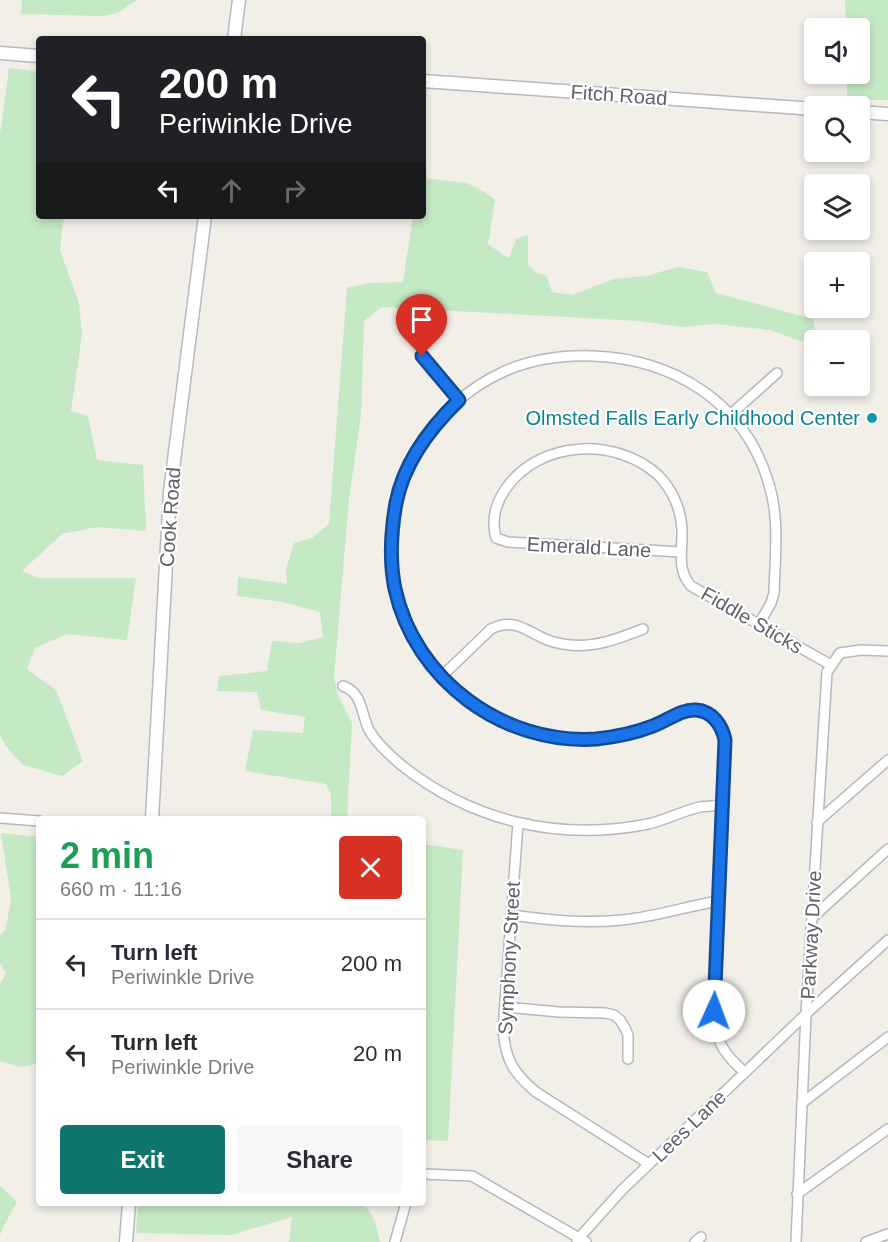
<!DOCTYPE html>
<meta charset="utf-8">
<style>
body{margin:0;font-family:Helvetica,sans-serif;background:#f7f7f7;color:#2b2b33;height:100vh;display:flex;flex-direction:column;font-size:22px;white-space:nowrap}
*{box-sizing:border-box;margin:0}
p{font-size:20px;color:#7c7c81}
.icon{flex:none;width:33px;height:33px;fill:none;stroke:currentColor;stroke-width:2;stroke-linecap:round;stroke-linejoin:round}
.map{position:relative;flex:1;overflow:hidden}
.drawer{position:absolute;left:36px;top:816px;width:390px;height:390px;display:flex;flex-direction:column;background:#fff;border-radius:6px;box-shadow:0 3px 9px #0003}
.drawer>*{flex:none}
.hud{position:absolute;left:36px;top:36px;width:390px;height:183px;border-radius:6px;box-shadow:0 3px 9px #0003;background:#202124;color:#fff;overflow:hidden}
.fabs{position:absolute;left:804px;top:18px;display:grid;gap:12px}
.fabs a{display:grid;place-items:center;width:66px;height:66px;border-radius:6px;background:#fff;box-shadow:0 3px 9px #0003;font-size:30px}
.pin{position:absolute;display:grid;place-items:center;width:51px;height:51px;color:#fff;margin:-62px -26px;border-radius:50% 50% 50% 0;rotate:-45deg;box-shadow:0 0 6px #0007}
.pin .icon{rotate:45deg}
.me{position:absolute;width:66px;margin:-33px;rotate:2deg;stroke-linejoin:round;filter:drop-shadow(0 0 4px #0008)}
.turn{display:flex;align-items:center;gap:21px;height:126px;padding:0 24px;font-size:27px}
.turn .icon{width:78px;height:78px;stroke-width:2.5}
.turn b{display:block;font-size:42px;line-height:51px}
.lanes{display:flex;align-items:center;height:57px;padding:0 24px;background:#0003;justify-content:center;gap:30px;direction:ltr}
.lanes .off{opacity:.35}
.round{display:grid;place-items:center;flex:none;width:63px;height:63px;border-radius:6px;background:#f7f7f7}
.summary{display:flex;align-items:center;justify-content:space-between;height:102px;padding:0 24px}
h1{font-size:36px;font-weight:700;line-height:45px;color:#1e9e55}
.button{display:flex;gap:12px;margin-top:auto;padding:12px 24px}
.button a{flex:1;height:69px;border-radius:6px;background:#0f766e;color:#fff;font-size:24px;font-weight:700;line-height:69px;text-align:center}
.button a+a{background:#f7f7f7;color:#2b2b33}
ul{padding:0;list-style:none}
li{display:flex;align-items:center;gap:18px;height:90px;padding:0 24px;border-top:2px solid #e1e1e2}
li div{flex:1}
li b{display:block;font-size:22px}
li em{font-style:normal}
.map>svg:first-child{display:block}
</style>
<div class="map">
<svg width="888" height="1242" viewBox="0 0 888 1242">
<rect width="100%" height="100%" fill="#f1efe8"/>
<g fill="#c5e8c5">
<polygon points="22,0 137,0 117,13 103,16 21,14"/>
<polygon points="845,0 888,0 888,100 847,100 847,74 860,74 860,28 846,28"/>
<polygon points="9,68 39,72 39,216 64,216 60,250 79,303 82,334 71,411 88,416 97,460 143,465 146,531 97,527 62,534 22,571 38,578 136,578 127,640 67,634 35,648 27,669 56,690 83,761 62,776 23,765 5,745 0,735 0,135"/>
<polygon points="423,178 467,183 483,191 495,200 488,244 506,257 509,257 516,239 528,235 528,265 537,273 547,276 552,292 572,295 614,279 646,276 678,267 707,272 716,293 813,319 817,340 814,340 814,342 800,341 770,330 715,324 682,327 639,321 382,307 364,321 361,415 349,499 334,677 338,695 352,723 347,819 331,819 331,795 326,784 245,771 253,730 303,733 305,717 261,710 257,692 217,691 219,676 267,671 272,641 299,643 323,637 320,612 282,602 237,596 238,577 287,584 286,569 294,543 312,538 329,524 347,288 369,283 403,282 413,216 423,216"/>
<polygon points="1,833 39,837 39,1063 21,1067 0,1061 0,984 6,973 0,963 0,935 6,929 11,898"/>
<polygon points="423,844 463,850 448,1141 423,1140"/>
<polygon points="0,1186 17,1202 3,1227 0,1235"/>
<polygon points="138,1203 354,1203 367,1208 375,1221 380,1242 289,1242 292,1217 231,1235 136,1233"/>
</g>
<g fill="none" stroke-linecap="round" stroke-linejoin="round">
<g stroke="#b5b8bc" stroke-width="12">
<g id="street">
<polyline points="422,356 459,400"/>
<polyline points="730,415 777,373"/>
<path d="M681,552L508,542L496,538C491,520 496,502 507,487C541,440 616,437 658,475C672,489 681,509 682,529C683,549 676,569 691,586L831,665"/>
<path d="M441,677L491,629C512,618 524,629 543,638C551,642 561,644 570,645C595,648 620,638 643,629"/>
<path d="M343,686C363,693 361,714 369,730C377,744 389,754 400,764C471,821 558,842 648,824C666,820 682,811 700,807C707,806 715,806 723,805"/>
<polyline points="0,818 39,821"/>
<polyline points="817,822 888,760"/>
<path d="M518,823L503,1029C505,1059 513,1073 536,1092L649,1164"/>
<path d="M511,915C548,920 585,924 622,920C655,917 687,906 719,901"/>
<polyline points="812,918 888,849"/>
<polyline points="505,1007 559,1012 605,1013 614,1015 620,1020 625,1028 628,1035 628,1059"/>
<path d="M744,1072C727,1056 718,1046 714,1022L725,740C722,725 712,711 696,710C681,709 667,721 654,726C640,731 625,735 611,737C507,754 406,676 393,573C382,489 427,406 505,371C533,359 563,355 593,356C673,359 744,402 768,481C780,517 775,555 774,593L771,603L759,624"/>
<polyline points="802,1103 888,1037"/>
<polyline points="423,1174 472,1176 586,1242"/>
<polyline points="797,1194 888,1129"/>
<polyline points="395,1242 406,1203"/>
<polyline points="577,1242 579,1238 622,1190 806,1014 888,940"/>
<polyline points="695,1242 701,1237"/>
<polyline points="796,1242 806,1014 827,672 840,653 861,650 888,651"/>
<polyline points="866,1242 888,1234"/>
</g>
</g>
<g stroke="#b6babf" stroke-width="15">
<g id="secondary">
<polyline points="234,39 239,0"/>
<polyline points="0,53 39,56"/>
<polyline points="423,81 814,109"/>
<polyline points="860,112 888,114"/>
<polyline points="152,819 170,492 205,216"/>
<polyline points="126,1242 129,1203"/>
</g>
</g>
<use href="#street" stroke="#fff" stroke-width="9"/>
<use href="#secondary" stroke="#fff" stroke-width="12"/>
</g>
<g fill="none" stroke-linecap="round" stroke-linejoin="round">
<g stroke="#114b97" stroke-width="15">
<path id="route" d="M422,356L459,400C430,428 404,462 396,503C391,531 389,560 395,589C415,680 503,745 596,739C615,737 635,733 653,726C667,721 681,709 696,710C712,711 722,725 725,740L714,1011"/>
</g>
<use href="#route" stroke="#1a73e8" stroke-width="10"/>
</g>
<circle fill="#0f9aa8" stroke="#fff" stroke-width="2" cx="872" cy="418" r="6"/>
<g text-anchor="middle" stroke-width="4.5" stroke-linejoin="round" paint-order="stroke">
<g font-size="20" fill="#5f6368" stroke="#fff">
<text transform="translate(619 95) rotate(4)" y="7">Fitch Road</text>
<text transform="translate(170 517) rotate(-86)" y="7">Cook Road</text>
<text transform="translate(589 547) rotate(3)" y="7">Emerald Lane</text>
<text transform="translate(752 620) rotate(30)" y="7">Fiddle Sticks</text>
<text transform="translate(811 935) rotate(-87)" y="7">Parkway Drive</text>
<text transform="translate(509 958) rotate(-87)" y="7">Symphony Street</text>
<text transform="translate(689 1126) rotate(-44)" y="7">Lees Lane</text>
</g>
<g font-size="20" fill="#0d838f" stroke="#fff" text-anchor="end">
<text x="860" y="425">Olmsted Falls Early Childhood Center</text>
</g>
</g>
</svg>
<div class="fabs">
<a><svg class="icon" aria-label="sound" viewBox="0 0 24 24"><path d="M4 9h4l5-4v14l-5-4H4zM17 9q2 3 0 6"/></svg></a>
<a><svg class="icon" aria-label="search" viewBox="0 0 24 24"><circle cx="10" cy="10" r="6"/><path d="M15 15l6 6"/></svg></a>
<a><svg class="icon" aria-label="layers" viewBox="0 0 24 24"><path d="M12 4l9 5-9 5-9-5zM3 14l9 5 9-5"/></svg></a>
<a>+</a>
<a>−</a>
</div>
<div class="pin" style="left:422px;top:356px;background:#d93025"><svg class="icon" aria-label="arrive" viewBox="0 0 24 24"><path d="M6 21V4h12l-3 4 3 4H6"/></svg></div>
<svg class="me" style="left:714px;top:1011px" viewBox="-20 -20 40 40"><circle r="19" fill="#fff"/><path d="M0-13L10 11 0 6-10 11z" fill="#1a73e8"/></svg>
<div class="hud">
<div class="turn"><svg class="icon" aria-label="left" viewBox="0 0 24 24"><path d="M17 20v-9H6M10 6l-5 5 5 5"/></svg><div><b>200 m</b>Periwinkle Drive</div></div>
<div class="lanes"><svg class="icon" aria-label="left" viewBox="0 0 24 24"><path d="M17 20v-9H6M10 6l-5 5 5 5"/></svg><svg class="icon off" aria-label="ahead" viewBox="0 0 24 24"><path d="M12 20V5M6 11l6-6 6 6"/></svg><svg class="icon off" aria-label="right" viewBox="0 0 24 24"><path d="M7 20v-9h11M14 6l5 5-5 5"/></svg></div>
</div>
<section class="drawer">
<div class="summary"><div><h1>2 min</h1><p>660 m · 11:16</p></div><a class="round" style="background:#d93025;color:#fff"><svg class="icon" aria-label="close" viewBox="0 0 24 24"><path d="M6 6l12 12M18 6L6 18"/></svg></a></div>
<ul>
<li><svg class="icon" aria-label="left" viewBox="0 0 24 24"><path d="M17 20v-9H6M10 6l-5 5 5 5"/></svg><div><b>Turn left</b><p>Periwinkle Drive</p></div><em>200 m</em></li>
<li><svg class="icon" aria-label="left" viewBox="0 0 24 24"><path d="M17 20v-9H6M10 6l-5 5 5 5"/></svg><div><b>Turn left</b><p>Periwinkle Drive</p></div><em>20 m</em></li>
</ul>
<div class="button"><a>Exit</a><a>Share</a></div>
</section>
</div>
